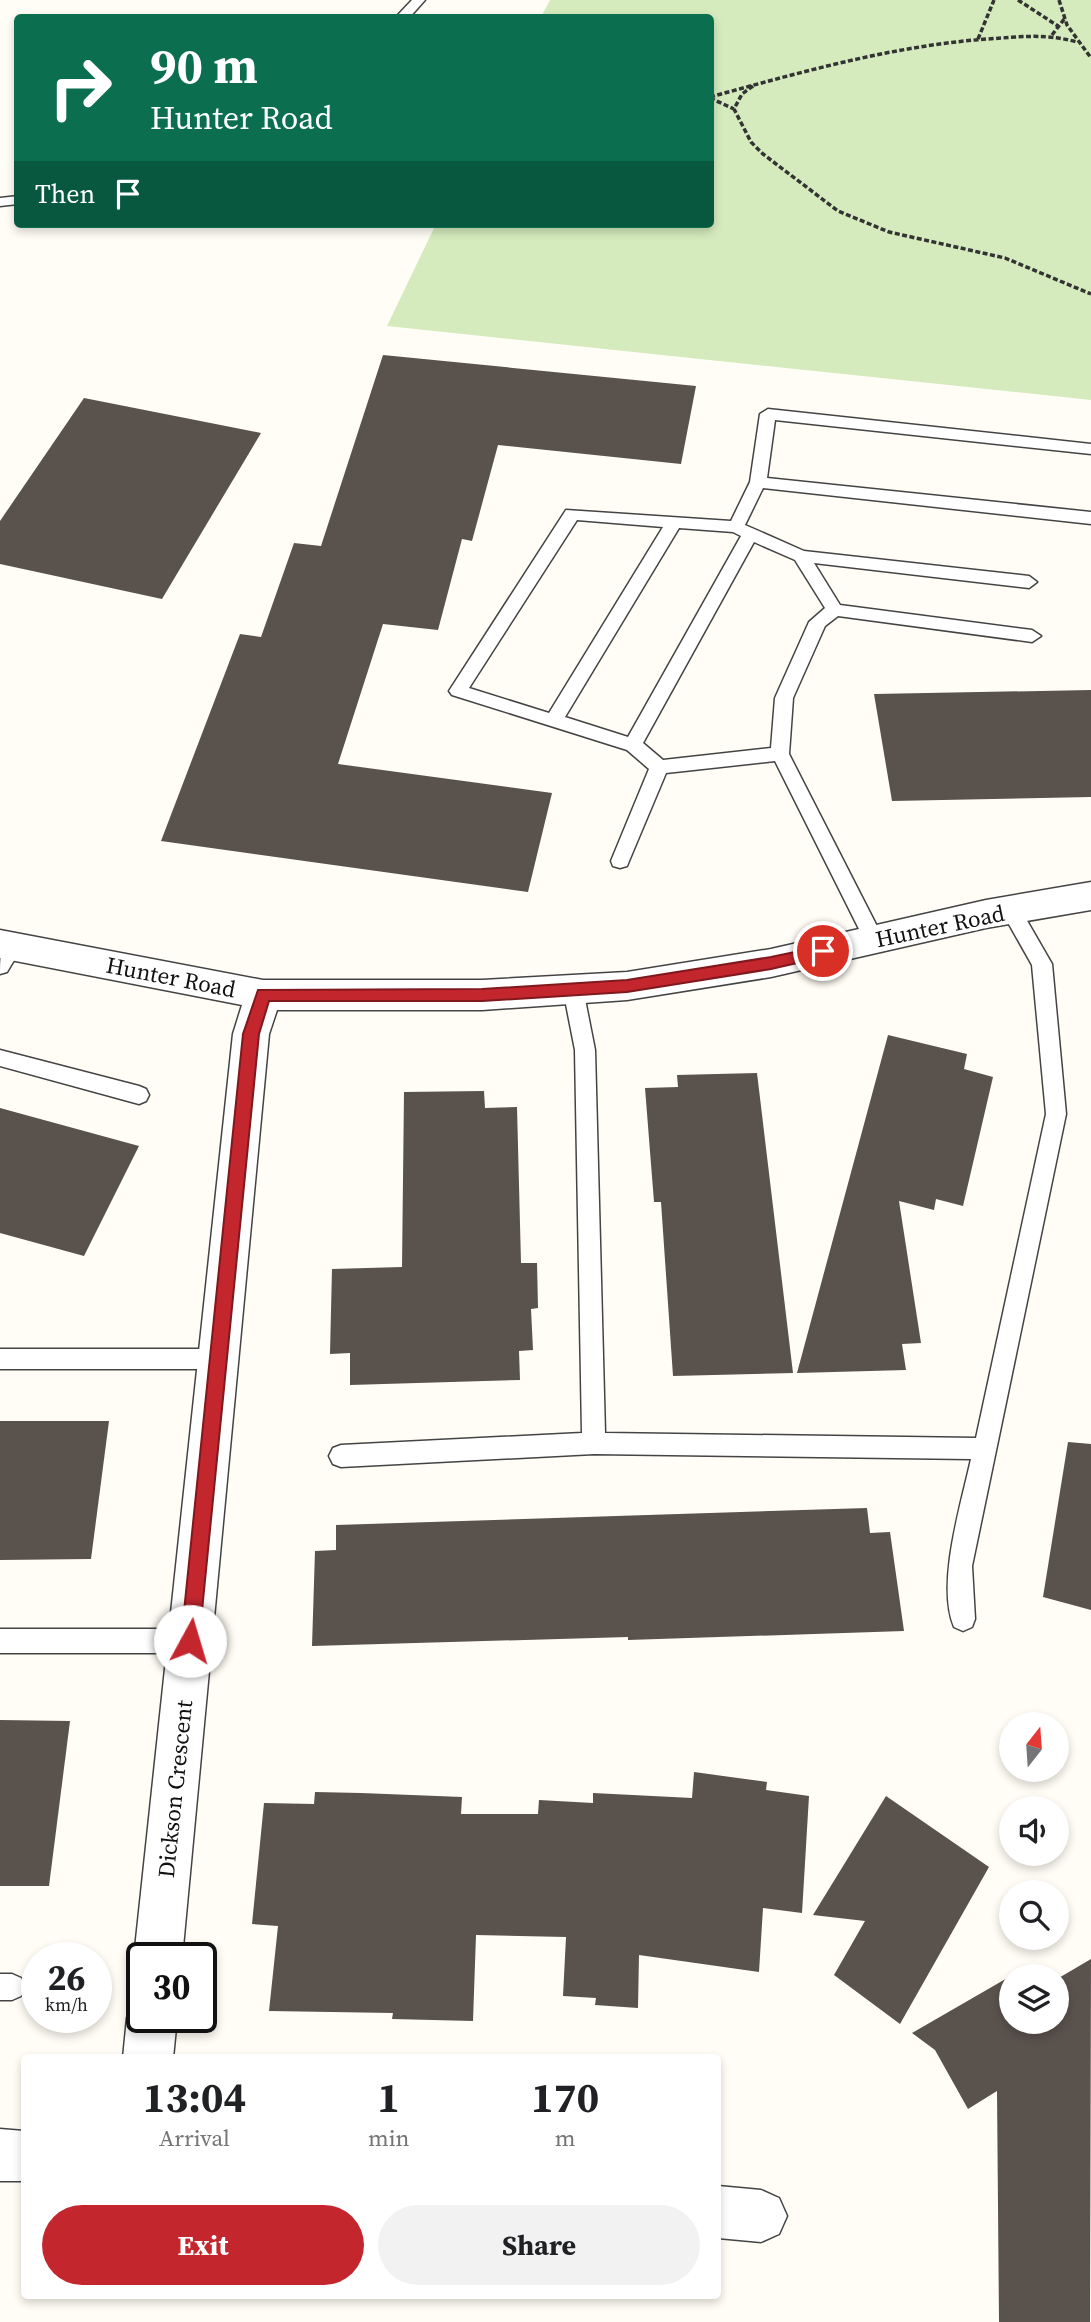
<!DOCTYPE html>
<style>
body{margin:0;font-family:"Source Serif 4",serif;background:#f2f2f2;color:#202124;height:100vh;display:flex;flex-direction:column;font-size:26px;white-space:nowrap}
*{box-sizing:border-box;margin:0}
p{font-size:23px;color:#757577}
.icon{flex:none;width:38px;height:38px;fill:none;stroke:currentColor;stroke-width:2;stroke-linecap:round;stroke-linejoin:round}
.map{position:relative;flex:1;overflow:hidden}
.sheet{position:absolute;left:21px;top:2054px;width:700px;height:245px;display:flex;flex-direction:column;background:#fff;border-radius:7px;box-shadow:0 4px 10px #0003}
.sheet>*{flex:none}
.top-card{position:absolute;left:14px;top:14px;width:700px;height:214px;border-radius:7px;box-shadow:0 4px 10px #0003;background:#0b6e4f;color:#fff;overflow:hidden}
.needle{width:46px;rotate:17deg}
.fabs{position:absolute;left:999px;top:1712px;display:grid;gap:14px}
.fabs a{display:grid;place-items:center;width:70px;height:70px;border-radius:50%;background:#fff;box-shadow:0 4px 10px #0003;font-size:35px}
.speed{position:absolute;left:21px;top:1942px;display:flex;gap:14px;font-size:35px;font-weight:700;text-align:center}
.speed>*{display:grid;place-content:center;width:91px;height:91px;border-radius:50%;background:#fff;box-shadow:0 4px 10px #0003;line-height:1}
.speed small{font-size:18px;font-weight:400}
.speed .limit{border:4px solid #111;border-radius:10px;background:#fff;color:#111}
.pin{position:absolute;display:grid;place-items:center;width:60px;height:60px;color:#fff;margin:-30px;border:4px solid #fff;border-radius:50%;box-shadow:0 2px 7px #0007}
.me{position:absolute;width:77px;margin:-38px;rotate:6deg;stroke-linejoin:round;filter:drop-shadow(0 0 5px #0008)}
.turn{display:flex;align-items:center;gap:24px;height:147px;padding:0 21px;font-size:32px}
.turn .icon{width:91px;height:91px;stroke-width:2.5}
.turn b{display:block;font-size:49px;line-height:60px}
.then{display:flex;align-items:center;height:66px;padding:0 21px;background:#0003;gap:14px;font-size:26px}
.eta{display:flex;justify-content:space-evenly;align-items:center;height:119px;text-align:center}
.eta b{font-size:42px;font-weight:700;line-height:49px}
.primary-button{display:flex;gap:14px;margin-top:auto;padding:14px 21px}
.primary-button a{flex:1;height:80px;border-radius:42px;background:#c4262e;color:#fff;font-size:28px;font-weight:700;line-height:80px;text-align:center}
.primary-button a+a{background:#f2f2f2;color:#202124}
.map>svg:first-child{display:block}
</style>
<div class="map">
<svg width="1091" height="2322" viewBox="0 0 1091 2322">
<rect width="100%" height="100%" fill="#fffdf5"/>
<polygon fill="#d5ebbd" points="550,0 1091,0 1091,400 387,326 436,224 710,224 710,18 541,17"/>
<g fill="#5a524d">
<polygon points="383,355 696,386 681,464 498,445 472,541 462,539 438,630 383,624 338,764 552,793 528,892 161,841 240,634 261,637 294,543 321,546"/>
<polygon points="84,398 261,433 162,599 0,564 0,521"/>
<polygon points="1091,690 1091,797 892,801 874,694"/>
<polygon points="888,1035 967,1054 964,1069 993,1077 963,1206 936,1199 934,1210 899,1201 921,1343 902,1344 906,1370 797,1373"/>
<polygon points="757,1073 793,1373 673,1376 661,1202 654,1202 645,1088 678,1087 677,1075"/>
<polygon points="484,1091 485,1108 517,1107 521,1263 537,1263 538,1308 531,1309 533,1350 519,1351 520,1380 350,1385 350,1353 330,1354 332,1269 402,1267 404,1092"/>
<polygon points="0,1108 139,1146 84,1256 0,1233"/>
<polygon points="0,1421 109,1421 91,1559 0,1560"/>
<polygon points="1068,1442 1091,1444 1091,1610 1043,1597"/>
<polygon points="867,1508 870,1533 890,1532 904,1631 628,1640 628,1637 312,1646 315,1551 336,1550 336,1525"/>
<polygon points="0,1720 70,1721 49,1886 0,1886"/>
<polygon points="694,1772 767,1782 766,1790 809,1796 802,1913 763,1908 759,1972 639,1955 638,2008 595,2005 596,1998 563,1996 566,1937 476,1935 473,2021 392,2019 393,2013 269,2011 278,1926 252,1924 264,1803 314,1804 315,1792 361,1793 462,1797 461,1814 538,1814 539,1800 593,1803 593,1793 692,1798"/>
<polygon points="886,1796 989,1867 900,2024 834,1975 865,1921 813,1915"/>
<polygon points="1091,1959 1090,2322 999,2322 997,2091 968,2109 935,2050 912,2033 1009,1977 1012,1982 1012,2021 1057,2021 1057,1979"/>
</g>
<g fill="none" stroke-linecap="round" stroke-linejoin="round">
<g stroke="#444" stroke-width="3">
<g id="service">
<polygon points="412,0 425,0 409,18 395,18"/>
<polygon points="18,196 18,204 0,206 0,198"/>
<path d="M768,409L1091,444V454L775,420L767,478L1091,512V524L763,488L745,525L804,551L1029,576L1037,582L1029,588L814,563L840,605L1032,630L1041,636L1032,642L838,616L825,626L793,698L789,754L884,940L881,945L874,948L867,945L775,761L666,773L629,861L627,866L620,868L613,866L611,861L649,769L627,750L452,695L449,691L566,510L731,521L750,482L760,414ZM577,520L663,527L549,713L469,688ZM679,528L733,532L741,536L628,737L565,717ZM754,542L795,560L825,608L809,622L775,698L771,748L663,760L643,743Z"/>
<path d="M1011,903L1018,905L1052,964L1066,1114L972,1566L975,1619L972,1627L963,1631L954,1627C936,1584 961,1505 971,1459L594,1454L341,1467L333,1464L329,1456L333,1448L341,1445L582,1433L575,1050L563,989L566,983L573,981L580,983L583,989L595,1050L605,1433L976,1438L1046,1114L1032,965L1001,910L1004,905Z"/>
<path d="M12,939L19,942L22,947L7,972L0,974C0,960 0,944 12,939Z"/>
<polygon points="0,1050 139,1086 146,1089 149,1095 146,1101 139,1104 0,1066"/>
<polygon points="0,1349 218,1349 226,1352 229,1359 226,1366 218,1369 0,1369"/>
<polygon points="0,1629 190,1629 199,1633 202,1641 199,1649 190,1653 0,1653"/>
<polygon points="0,1974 12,1974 21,1978 25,1987 21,1996 12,2000 0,2000"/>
</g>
</g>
<g stroke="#444" stroke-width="3">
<g id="minor">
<polygon points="1091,882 1091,910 986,928 771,977 627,1000 482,1010 277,1010 269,1034 182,1958 142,1958 141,1975 134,1958 233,1034 242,1005 0,958 0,930 263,980 482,980 627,972 771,949 986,900"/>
<polygon points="142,1998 142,2018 177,2018 173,2058 123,2058 127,2018 135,2001"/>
<polygon points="0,2129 24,2131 24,2181 0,2181"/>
<polygon points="718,2186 761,2190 779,2198 787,2216 779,2234 761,2242 718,2238"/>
</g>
</g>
<g stroke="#333" stroke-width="3.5" stroke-dasharray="5 2.5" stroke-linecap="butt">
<polyline points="1018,0 1058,26"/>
<polyline points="1059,0 1067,25 1091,58"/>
<polyline points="1052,35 1065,18"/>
<polyline points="978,39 994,0"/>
<polyline points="753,86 742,94 734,109 751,142 763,154 838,211 889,232 1005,258 1091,294"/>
<path d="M710,97C802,72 892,46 987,39C1021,37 1044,33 1077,42"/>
<polyline points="710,98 734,109"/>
</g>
<use href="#service" fill="#fff" fill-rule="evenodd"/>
<use href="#minor" fill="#fff" fill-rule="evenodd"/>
</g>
<polygon fill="#c4262e" stroke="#7f191e" stroke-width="2" points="823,946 830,951 823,957 771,969 627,992 482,1001 269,1001 259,1034 199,1641 196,1647 190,1650 183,1647 181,1641 243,1034 258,990 482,989 627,980 771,957"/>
<g text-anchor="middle" stroke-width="7" stroke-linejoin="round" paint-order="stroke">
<g font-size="23" fill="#111" stroke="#fff">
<text transform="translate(940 926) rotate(-12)" y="8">Hunter Road</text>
<text transform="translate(171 977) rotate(11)" y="8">Hunter Road</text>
<text transform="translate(175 1789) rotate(-84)" y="8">Dickson Crescent</text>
</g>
</g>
</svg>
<div class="fabs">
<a><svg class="needle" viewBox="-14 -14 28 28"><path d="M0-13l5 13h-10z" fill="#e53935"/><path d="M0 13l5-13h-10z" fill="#757577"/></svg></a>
<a><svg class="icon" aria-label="sound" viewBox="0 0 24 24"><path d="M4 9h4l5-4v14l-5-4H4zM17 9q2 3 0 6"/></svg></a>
<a><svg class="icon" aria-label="search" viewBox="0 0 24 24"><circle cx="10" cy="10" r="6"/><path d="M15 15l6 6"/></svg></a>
<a><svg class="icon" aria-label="layers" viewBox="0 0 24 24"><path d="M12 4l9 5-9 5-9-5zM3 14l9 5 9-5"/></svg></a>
</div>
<div class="speed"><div>26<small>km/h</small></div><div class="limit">30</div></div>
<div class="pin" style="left:823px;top:951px;background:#d93025"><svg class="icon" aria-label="arrive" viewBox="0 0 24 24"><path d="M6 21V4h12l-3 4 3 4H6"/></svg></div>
<svg class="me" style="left:190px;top:1641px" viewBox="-20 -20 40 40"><circle r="19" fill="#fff"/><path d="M0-13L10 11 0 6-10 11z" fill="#c4262e"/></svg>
<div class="top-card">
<div class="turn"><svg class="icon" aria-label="right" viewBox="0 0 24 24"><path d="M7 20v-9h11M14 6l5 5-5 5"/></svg><div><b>90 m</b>Hunter Road</div></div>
<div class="then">Then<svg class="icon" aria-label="arrive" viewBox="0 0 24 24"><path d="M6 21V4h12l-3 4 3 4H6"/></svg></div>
</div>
<section class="sheet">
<div class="eta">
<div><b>13:04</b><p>Arrival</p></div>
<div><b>1</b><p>min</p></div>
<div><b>170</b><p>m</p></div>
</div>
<div class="primary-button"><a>Exit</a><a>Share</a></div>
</section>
</div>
